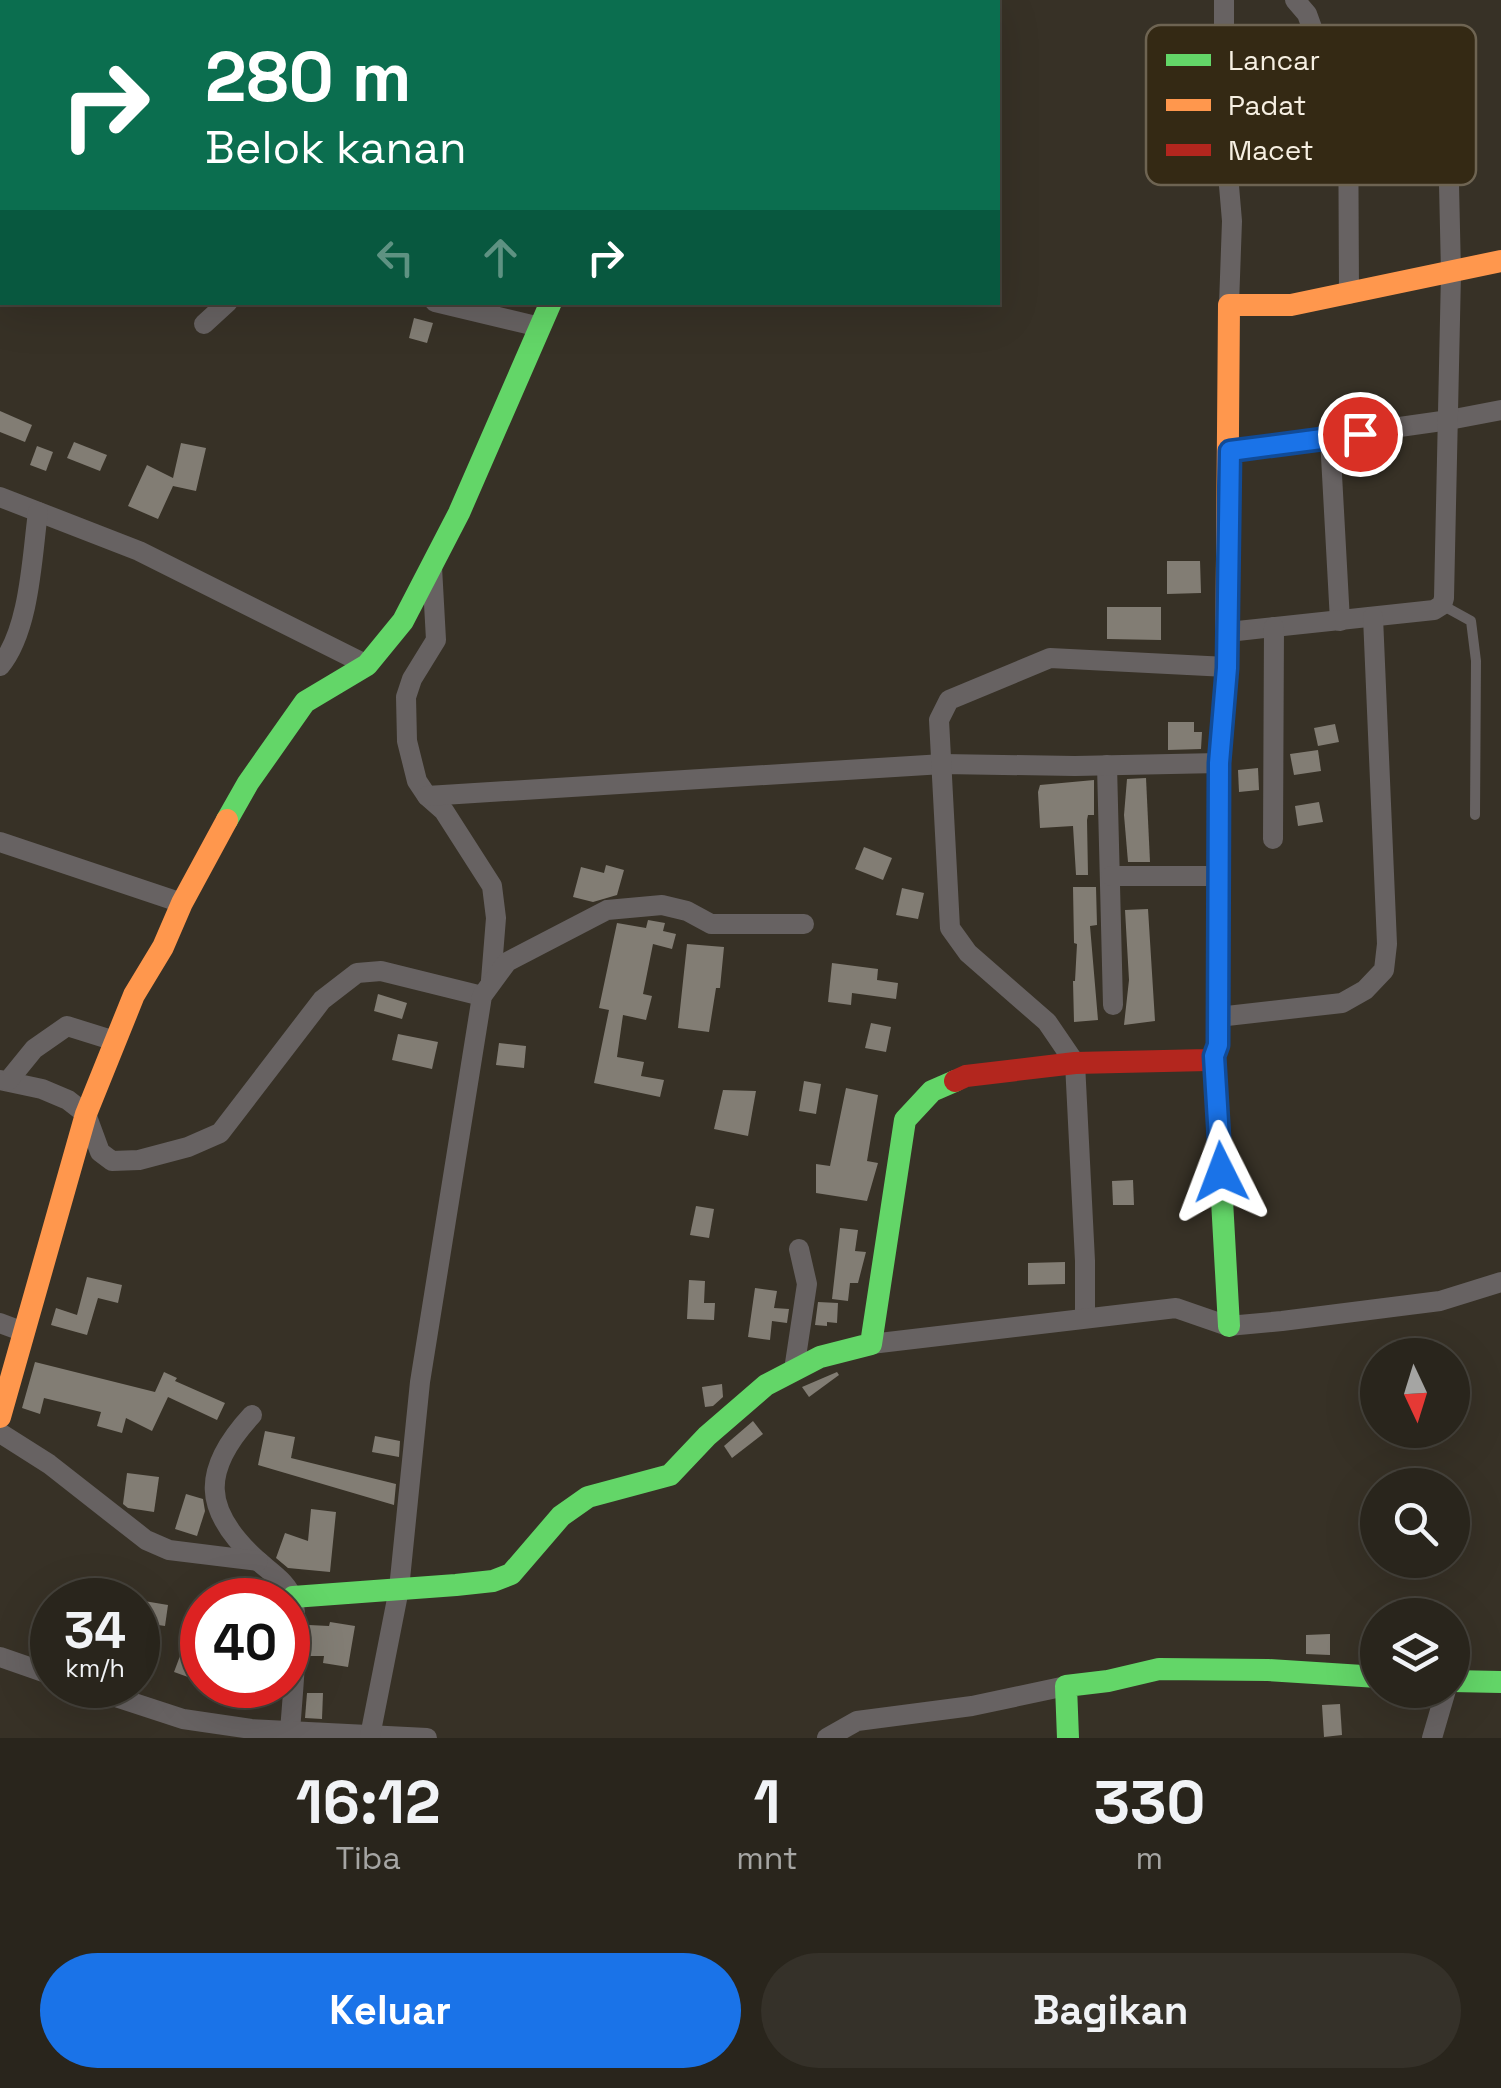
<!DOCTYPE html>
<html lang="id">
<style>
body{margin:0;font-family:"Space Grotesk",sans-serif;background:#353129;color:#f1f3f6;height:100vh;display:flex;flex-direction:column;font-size:38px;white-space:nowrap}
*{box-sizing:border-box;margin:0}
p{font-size:32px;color:#a5a5a3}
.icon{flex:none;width:55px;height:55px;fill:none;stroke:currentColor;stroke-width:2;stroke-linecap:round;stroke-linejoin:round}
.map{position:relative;height:1738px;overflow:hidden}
.side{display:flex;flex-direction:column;background:#29251c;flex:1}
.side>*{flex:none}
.guide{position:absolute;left:0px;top:0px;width:1000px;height:305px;box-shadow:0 10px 40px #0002,0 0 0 2px #45423b;background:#0b6e4f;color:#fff;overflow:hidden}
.needle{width:65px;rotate:176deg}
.fabs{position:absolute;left:1360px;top:1338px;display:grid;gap:20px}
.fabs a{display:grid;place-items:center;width:110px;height:110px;border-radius:50%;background:#29251c;box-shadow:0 10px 40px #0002,0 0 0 2px #45423b;font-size:50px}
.speed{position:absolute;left:30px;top:1578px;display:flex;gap:20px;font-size:50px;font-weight:700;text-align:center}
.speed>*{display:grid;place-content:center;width:130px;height:130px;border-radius:50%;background:#29251c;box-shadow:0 10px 40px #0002,0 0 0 2px #45423b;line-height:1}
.speed small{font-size:25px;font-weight:400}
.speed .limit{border:15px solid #d22;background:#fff;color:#111}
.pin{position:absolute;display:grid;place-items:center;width:85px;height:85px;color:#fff;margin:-42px;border:5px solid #fff;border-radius:50%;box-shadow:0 2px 10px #0007}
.me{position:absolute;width:110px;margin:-55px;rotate:357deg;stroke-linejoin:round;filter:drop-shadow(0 0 8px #0008)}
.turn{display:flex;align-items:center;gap:35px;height:210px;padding:0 40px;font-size:45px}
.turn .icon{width:130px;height:130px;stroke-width:2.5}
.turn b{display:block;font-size:70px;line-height:85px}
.lanes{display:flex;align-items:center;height:95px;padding:0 40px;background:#0003;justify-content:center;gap:50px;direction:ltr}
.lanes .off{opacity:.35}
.eta{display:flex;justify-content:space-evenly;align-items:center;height:170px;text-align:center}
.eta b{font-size:60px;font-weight:700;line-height:70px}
.primary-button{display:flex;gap:20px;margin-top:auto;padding:20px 40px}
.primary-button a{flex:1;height:115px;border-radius:60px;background:#1a73e8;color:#fff;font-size:40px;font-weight:700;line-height:115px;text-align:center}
.primary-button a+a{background:#353129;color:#f1f3f6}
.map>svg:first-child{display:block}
</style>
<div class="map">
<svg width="1501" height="1738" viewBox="0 0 1501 1738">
<rect width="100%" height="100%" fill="#373126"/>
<g fill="#827d74">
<polygon points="414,318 433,323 427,343 409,338"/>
<polygon points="0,411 32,425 25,442 0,432"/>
<polygon points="74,442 107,455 100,471 67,458"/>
<polygon points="181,443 206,448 196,491 173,486 158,519 128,506 147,465 173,478"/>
<polygon points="37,446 53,452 46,471 30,465"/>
<polygon points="1167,561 1200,561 1201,593 1167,594"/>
<polygon points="1107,607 1161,607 1161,640 1107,639"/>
<polygon points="1168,722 1194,722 1194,732 1202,732 1201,749 1168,750"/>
<polygon points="1335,724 1339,742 1318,746 1314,728"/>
<polygon points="1318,750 1321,771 1294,775 1290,754"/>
<polygon points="1258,768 1259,790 1239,792 1238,770"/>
<polygon points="1146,778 1150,862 1128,862 1124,815 1127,779"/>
<polygon points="1094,780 1094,815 1088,815 1087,820 1088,875 1076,875 1073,826 1040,828 1038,792 1040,785"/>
<polygon points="1319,802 1323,822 1298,826 1295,806"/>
<polygon points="864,847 892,858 883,880 855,869"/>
<polygon points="606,865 624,870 617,895 593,902 573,897 581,867 604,873"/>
<polygon points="1073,887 1096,887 1097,925 1090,926 1098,1020 1074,1022 1073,981 1075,981 1077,944 1074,943"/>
<polygon points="902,888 924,893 918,919 896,915"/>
<polygon points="1148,909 1155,1021 1124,1025 1129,980 1125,910"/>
<polygon points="648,920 665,923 663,931 676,934 672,949 653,944 643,994 652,996 646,1020 623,1015 617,1057 644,1062 641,1076 664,1080 660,1097 594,1083 609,1010 599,1008 617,923 646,928"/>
<polygon points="687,944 724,947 720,988 716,988 709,1032 678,1028"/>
<polygon points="832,963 878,969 877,980 898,983 896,999 852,993 851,1005 828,1002"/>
<polygon points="378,994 407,1003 402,1019 374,1011"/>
<polygon points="871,1023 891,1027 886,1052 865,1048"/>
<polygon points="398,1034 438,1042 432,1069 392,1060"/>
<polygon points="499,1043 526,1046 524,1068 496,1065"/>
<polygon points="804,1081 821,1084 816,1114 799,1111"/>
<polygon points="846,1088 878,1095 867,1161 878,1163 867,1201 816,1193 816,1164 830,1166"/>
<polygon points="723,1090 756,1091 748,1136 714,1129"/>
<polygon points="1133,1180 1134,1205 1113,1205 1112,1181"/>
<polygon points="696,1206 714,1209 709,1238 690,1235"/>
<polygon points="840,1228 858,1230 855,1251 866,1252 858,1283 850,1283 848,1301 832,1299"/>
<polygon points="1065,1262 1065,1284 1028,1285 1028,1263"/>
<polygon points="87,1277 122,1285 118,1303 98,1298 87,1335 51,1325 56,1308 77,1315"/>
<polygon points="689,1280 705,1281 704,1303 715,1303 714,1320 687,1319"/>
<polygon points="755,1288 777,1291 774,1308 789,1309 787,1323 772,1321 770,1340 748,1337"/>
<polygon points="818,1302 838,1303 837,1323 827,1322 827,1326 815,1325"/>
<polygon points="35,1362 155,1392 164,1372 177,1378 175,1381 225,1403 217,1420 168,1397 152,1431 126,1418 122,1433 97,1426 101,1412 44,1398 40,1414 22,1408"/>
<polygon points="837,1372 839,1375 809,1397 802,1387"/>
<polygon points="722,1384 723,1397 713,1406 705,1407 702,1387"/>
<polygon points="753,1421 763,1434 732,1458 724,1446"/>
<polygon points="265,1431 295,1437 291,1458 396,1484 394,1505 258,1465"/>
<polygon points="375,1436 400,1441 399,1457 372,1452"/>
<polygon points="127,1473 159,1477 154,1512 128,1508 123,1504"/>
<polygon points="186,1494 203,1499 205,1511 197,1536 175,1529"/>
<polygon points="311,1509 336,1512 330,1572 288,1568 276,1558 285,1533 308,1541"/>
<polygon points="138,1600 168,1605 165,1626 138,1622"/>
<polygon points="330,1622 355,1626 348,1667 323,1663 324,1656 309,1656 309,1625 329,1626"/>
<polygon points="1330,1634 1330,1655 1306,1654 1306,1635"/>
<polygon points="183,1648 202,1655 202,1682 174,1672"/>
<polygon points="307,1693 323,1693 322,1719 305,1718"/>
<polygon points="1340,1704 1342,1735 1324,1737 1322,1705"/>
</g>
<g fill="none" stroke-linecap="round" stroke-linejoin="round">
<polyline stroke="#676262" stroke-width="10" points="1442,605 1471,621 1476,661 1475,815"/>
<g stroke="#676262" stroke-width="20">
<polyline points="1224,0 1224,127 1232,221 1229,305"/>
<polyline points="563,2 563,0"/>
<polyline points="656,2 656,0"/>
<polyline points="1348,79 1349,294"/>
<polyline points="435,302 540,327"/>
<polyline points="204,324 228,302"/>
<polyline points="1330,438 1340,621"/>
<polyline points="1230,451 1449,420 1501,410"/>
<polyline points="0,497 139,551 367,665"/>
<polyline points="432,567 436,640 412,679 406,697 407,741 417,781 427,796 444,811 492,886 496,918 491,980"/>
<path d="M1228,632L1434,610L1442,605L1444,598L1451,273L1447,95L1444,74C1405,60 1369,87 1328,72L1307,14L1295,0"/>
<path d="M0,666C30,630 32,556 38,512"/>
<polyline points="1107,765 1113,1005"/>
<polyline points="427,796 943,764 1075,766 1219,763"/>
<polyline points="1273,839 1274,627"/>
<polyline points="0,842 182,903"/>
<polyline points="1111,876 1217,876"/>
<polyline points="1218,1017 1342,1003 1365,990 1384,970 1387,944 1373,617"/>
<polyline points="0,1080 42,1089 68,1100 86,1114 100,1152 112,1161 139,1160 188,1147 220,1133 322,1000 357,973 381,971 482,996"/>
<polyline points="8,1081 34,1049 67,1026 115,1041"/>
<polyline points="1085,1317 1085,1261 1075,1063 1047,1022 968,953 950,928 939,720 949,700 1050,658 1227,667"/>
<polyline points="0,1323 24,1332"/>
<polyline points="871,1344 1176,1308 1228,1326 1282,1321 1440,1301 1501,1282"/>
<polyline points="794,1370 807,1284 799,1249"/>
<path d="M252,1415C201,1470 202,1510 257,1560C269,1571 289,1583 293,1600C300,1629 292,1700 290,1732"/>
<polyline points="0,1433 49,1464 146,1540 169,1550 258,1561"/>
<polyline points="0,1657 52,1675"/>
<polyline points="79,1685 183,1719 251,1729 427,1738"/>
<polyline points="370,1736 399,1589 420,1382 482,996 507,962 607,910 662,905 687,911 711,924 804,924"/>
<polyline points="827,1738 857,1721 972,1706 1066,1686"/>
<polyline points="1432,1738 1446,1690"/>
</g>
<g stroke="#63d668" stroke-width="22">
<polyline points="1226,682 1219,763 1218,1045 1214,1056 1229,1326"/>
<polyline points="227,820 248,783 305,702 367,665 403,621 459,513 551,302"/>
<polyline points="293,1597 456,1585 493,1581 511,1574 561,1516 588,1497 670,1475 707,1436 766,1385 820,1357 871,1344 905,1120 932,1091 955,1081"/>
<polyline points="1452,1681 1501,1682"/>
<polyline points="1068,1738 1066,1686 1108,1681 1159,1669 1268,1670 1378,1677"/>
</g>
<g stroke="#ff974d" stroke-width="22">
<polyline points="1226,682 1229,305 1291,305 1501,261"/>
<polyline points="0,1417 86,1114 134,995 163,947 182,903 227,820"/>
</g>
<polyline stroke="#b3261e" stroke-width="22" points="955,1081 966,1076 1075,1063 1208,1060 1214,1056"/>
</g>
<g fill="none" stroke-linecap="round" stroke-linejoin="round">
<g stroke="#114b97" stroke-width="25">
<polyline id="route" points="1221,1172 1214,1056 1218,1045 1219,763 1227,668 1230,451 1360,434"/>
</g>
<use href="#route" stroke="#1a73e8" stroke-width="18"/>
</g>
<rect x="1146" y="25" width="330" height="160" rx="15" fill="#342914" stroke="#6e6452" stroke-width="2.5"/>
<rect x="1166" y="54" width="45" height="12" fill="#63d668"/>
<rect x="1166" y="99" width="45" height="12" fill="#ff974d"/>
<rect x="1166" y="144" width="45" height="12" fill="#b3261e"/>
<g font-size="28" fill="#f6efe2">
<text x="1228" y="70">Lancar</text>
<text x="1228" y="115">Padat</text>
<text x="1228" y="160">Macet</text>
</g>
</svg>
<div class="fabs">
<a><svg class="needle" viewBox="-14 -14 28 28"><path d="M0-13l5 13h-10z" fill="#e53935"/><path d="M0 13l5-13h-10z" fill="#a5a5a3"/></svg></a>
<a><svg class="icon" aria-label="search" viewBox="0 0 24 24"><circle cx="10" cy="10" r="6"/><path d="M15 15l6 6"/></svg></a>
<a><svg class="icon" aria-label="layers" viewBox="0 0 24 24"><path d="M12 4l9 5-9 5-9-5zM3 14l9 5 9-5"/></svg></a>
</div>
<div class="speed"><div>34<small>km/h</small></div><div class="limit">40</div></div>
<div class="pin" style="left:1360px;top:434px;background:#d93025"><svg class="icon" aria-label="arrive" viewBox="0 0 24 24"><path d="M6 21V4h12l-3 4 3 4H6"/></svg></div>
<svg class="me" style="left:1221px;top:1172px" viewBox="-20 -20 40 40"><path d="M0-17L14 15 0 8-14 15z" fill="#1a73e8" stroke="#fff" stroke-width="4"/></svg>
<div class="guide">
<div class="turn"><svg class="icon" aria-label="right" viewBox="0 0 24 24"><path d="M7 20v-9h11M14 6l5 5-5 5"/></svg><div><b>280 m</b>Belok kanan</div></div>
<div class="lanes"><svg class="icon off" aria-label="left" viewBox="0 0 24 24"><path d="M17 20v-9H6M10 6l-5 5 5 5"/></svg><svg class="icon off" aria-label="ahead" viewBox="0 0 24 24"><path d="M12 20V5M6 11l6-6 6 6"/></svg><svg class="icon" aria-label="right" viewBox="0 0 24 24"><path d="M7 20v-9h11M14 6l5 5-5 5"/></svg></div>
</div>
</div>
<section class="side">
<div class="eta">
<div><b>16:12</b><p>Tiba</p></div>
<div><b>1</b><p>mnt</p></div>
<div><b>330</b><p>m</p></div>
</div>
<div class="primary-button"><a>Keluar</a><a>Bagikan</a></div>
</section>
